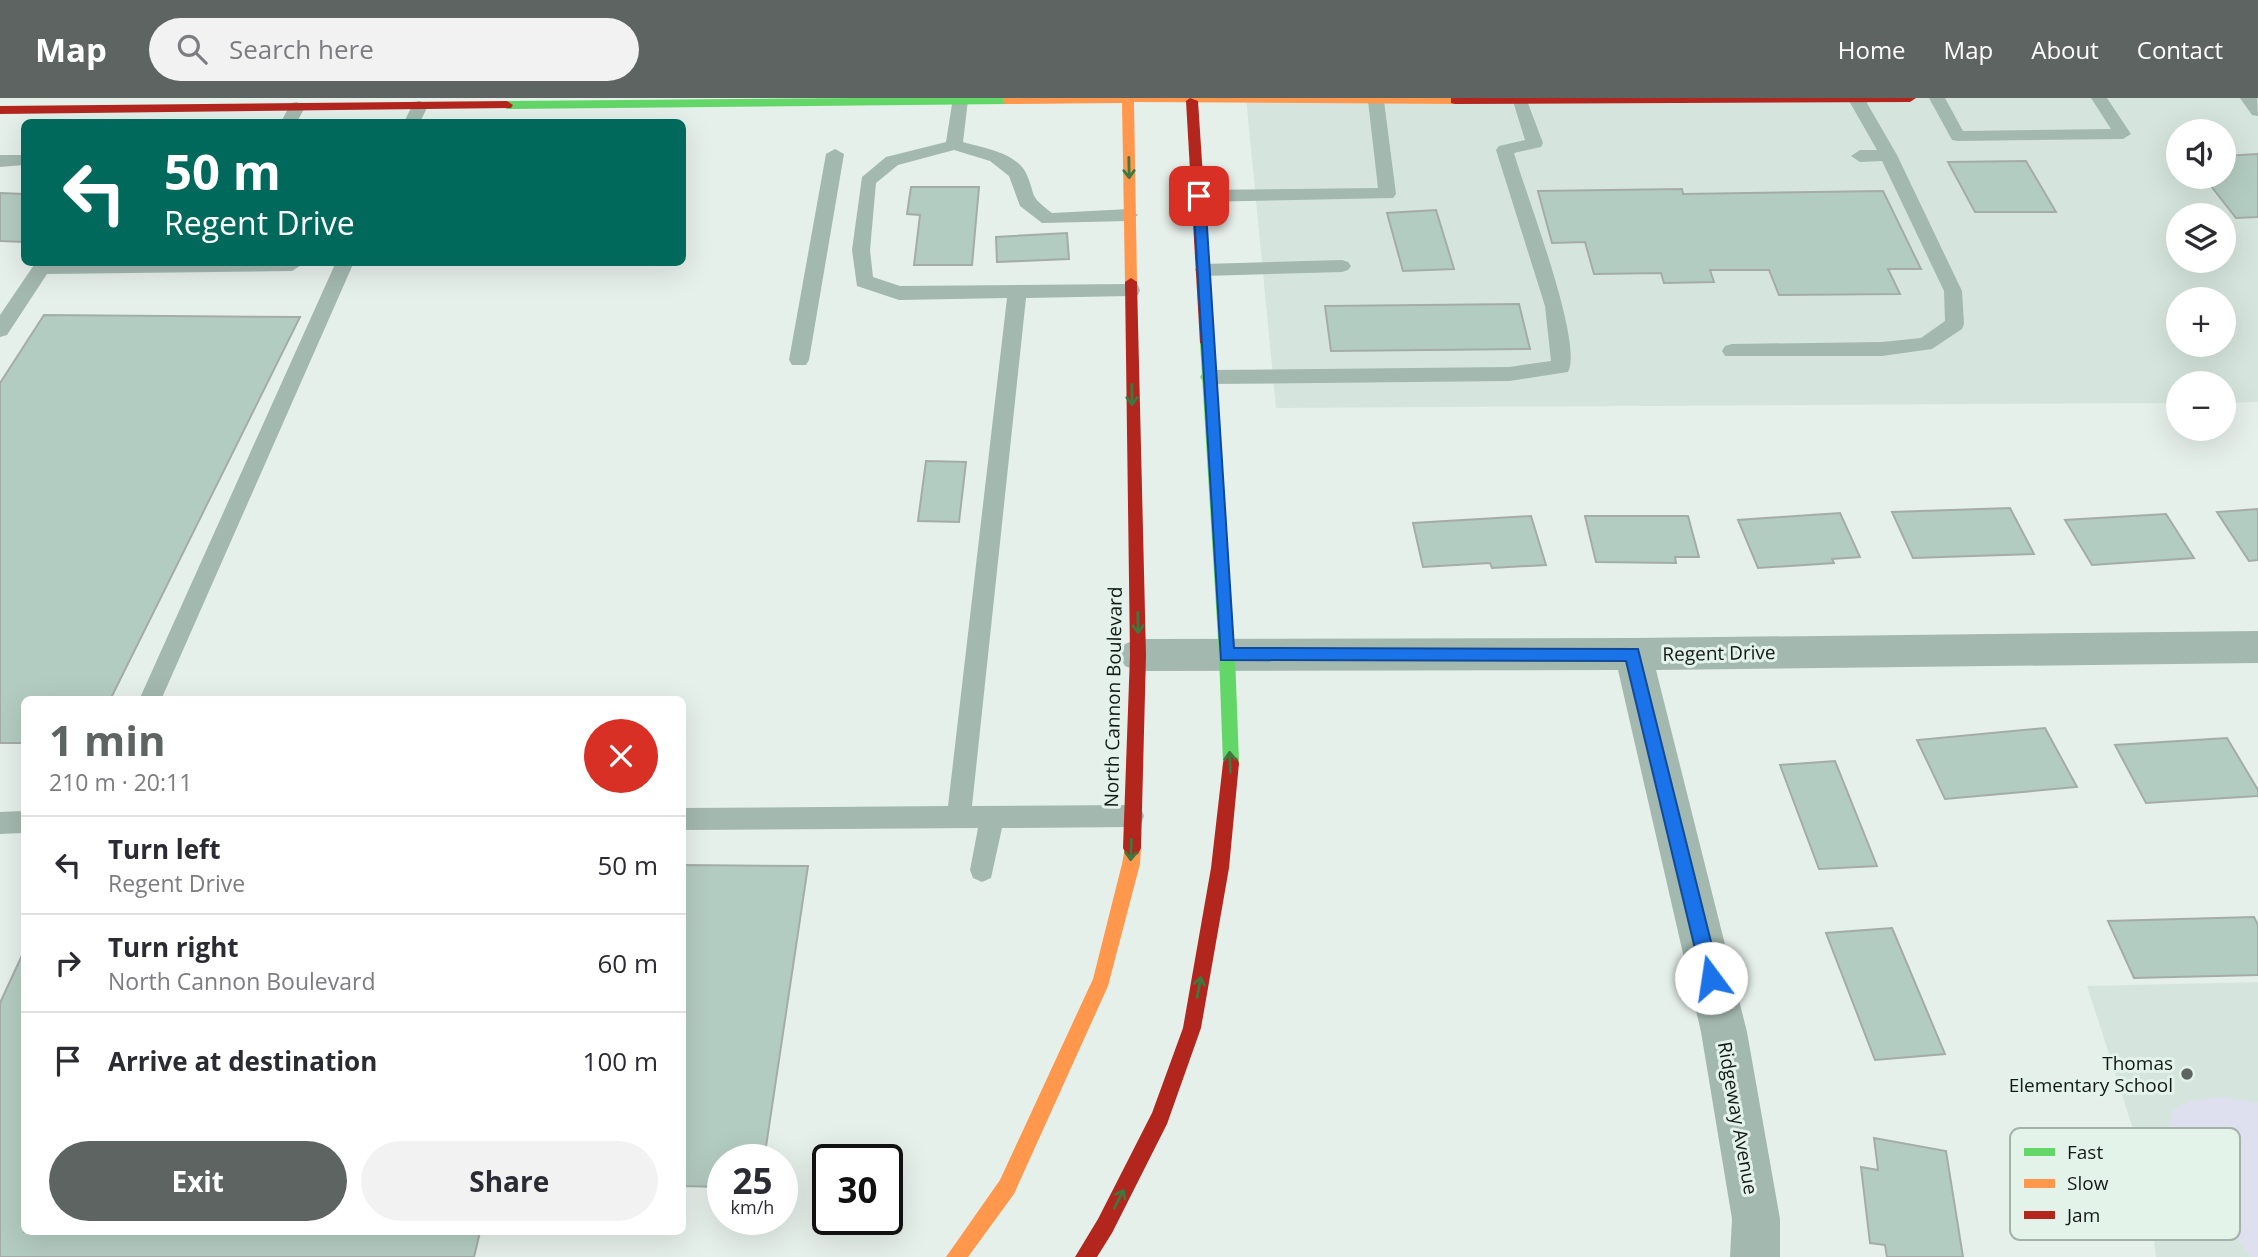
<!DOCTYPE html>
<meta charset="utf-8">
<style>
body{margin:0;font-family:"Open Sans",sans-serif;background:#f2f2f3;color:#2b2b33;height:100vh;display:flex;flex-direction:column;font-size:26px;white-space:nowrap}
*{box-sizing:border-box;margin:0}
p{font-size:23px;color:#7c7c81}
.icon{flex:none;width:38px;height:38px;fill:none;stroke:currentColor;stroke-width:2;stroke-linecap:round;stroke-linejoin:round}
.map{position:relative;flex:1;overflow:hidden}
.details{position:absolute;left:21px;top:598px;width:665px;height:539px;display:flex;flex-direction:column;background:#fff;border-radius:10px;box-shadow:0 7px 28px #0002}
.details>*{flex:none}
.top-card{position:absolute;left:21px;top:21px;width:665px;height:147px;border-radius:10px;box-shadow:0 7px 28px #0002;background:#00695c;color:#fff;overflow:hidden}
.buttons{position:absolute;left:2166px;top:21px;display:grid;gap:14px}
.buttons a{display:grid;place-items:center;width:70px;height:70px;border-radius:50%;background:#fff;box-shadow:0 7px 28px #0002;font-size:35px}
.speed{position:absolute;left:707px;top:1046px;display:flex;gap:14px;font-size:35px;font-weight:700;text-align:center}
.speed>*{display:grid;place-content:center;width:91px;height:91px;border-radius:50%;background:#fff;box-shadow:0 7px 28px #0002;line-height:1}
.speed small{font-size:18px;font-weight:400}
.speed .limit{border:4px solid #111;border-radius:10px;background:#fff;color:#111}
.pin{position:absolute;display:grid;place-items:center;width:60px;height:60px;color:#fff;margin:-30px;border-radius:14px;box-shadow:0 4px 10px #0006}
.me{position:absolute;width:77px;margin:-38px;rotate:346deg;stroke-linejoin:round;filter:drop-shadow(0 0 5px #0008)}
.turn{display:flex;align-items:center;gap:24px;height:147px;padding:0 28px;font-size:32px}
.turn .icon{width:91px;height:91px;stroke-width:2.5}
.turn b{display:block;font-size:49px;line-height:60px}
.round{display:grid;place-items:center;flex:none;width:74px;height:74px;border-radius:37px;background:#f2f2f3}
.head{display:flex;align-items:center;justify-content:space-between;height:119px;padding:0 28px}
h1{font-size:42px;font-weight:700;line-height:52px;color:#5e6461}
.button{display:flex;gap:14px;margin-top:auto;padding:14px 28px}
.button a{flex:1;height:80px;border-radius:42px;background:#5e6461;color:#fff;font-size:28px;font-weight:700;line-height:80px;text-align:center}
.button a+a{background:#f2f2f3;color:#2b2b33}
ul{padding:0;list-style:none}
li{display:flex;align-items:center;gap:21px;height:98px;padding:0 28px;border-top:2px solid #e1e1e2}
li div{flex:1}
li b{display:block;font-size:26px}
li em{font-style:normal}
header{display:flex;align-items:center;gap:42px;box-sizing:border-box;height:98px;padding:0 35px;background:#5e6461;color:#fff}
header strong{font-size:33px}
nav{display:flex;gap:38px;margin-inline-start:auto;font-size:24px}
.search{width:490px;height:63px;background:#f2f2f3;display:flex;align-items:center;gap:18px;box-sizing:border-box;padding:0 24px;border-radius:38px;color:#7c7c81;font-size:26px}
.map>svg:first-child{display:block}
</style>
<header>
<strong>Map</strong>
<div class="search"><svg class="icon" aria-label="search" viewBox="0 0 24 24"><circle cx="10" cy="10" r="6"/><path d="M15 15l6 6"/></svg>Search here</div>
<nav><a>Home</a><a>Map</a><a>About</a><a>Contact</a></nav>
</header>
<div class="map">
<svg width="2258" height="1159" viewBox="0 0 2258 1159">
<rect width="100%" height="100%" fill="#e6f0eb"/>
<g fill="#d5e5dd" fill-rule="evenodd">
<path d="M1246,0H2258V304L2224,305V285H2179V305L1276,310ZM2179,33H2224V79H2179ZM2179,117H2224V163H2179ZM2179,201H2224V247H2179Z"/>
<polygon points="2258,884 2258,1159 2156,1159 2144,1065 2087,888"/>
</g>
<path fill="#dfe0ef" d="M2222,999L2258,1005V1159H2251C2226,1122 2175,1081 2170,1035C2169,1029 2171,1020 2172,1013L2191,1003Z"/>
<g fill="#b3ccc1" stroke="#a5aca8" stroke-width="2">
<polygon points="2258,56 2258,119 2236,120 2204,79 2224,79 2224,58"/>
<polygon points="2026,63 2056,114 1975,114 1948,64"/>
<polygon points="911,89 979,89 972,167 914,167 920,117 907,116"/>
<polygon points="1682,91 1683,96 1883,93 1921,171 1888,171 1900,196 1779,197 1769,172 1710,172 1714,184 1664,185 1661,175 1594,176 1585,144 1552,145 1538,93"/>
<polygon points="0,95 24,96 24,144 0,143"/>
<polygon points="1436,112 1454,171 1403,173 1387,115"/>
<polygon points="1067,135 1069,161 997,164 996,139"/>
<polygon points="1519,206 1530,251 1331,253 1325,208"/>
<polygon points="44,217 300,219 110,602 24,602 24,645 0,645 0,285"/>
<polygon points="926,363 966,364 959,424 918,423"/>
<polygon points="2010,410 2034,456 1913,460 1892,414"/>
<polygon points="2258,411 2258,462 2249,463 2217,414"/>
<polygon points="1840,415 1860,459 1832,461 1834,465 1758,470 1738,422"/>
<polygon points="2166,416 2194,460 2092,467 2065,422"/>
<polygon points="1531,418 1546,467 1492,470 1490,465 1423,469 1413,425"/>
<polygon points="1585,418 1688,418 1699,459 1675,459 1676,465 1596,464"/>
<polygon points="2045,630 2077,689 1945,701 1917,642"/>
<polygon points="2227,640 2258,692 2258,698 2146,705 2115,647"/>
<polygon points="1835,663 1877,768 1819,771 1780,667"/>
<polygon points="682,767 808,768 764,1062 723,1062 723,1089 682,1088"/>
<polygon points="2254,819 2258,827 2258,877 2134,880 2108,823"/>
<polygon points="1892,830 1945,956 1875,962 1826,835"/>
<polygon points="24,853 24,1134 480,1134 474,1159 0,1159 0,905"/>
<polygon points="1874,1040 1946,1053 1963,1159 1887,1159 1885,1147 1870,1145 1861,1069 1878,1072"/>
</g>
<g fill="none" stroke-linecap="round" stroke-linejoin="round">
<g fill="#a3b8ae" fill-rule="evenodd">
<path d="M953,0L968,2L963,44C983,50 1015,54 1026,75C1037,99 1027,96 1052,115L1129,111L1138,117L1129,123L1042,125L1020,108L1009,78L990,63L954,52L898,67L876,85L870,152L873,179L900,188L1131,186L1138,187L1140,192L1138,197L1131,198L1026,200L972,708L1132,707L1141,710L1144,718L1141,726L1132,729L1002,730L991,780L982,784L973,780L970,772L978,730L682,732V710L948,708L1007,200L899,202L857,188L852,152L862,79L886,59L946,44Z"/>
<polygon points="1370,0 1382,0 1384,3 1396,96 1393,100 1199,104 1190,98 1199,92 1378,90 1368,3"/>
<path d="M1512,0H1526L1543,45L1541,49L1514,55C1525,94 1584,245 1568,274L1509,283L1210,286L1203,284L1200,279L1203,274L1210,272L1509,269L1551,263L1545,208L1496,52L1499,48L1525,42Z"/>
<polygon points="1864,0 1897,57 1962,193 1964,226 1962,231 1932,251 1882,258 1725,258 1722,253 1725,248 1732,246 1882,244 1921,240 1945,223 1944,193 1882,63 1860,64 1851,58 1860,52 1877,52 1848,1"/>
<polygon points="1929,0 1945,0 1963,33 2111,31 2091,0 2107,0 2131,36 2123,41 1958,43 1952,42"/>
<polygon points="2240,0 2257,0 2258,18 2252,17"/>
<polygon points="420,3 428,8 420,24 404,24 414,4"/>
<polygon points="297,4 305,9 297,24 281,24 291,5"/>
<polygon points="835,51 844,56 809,262 806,267 792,267 789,262 826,56"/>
<polygon points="0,57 24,57 24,67 0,69"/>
<polygon points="1342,162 1348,164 1351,168 1348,172 1342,174 1204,178 1198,176 1195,172 1198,168 1204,166"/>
<polygon points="36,164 306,164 292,173 47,176 7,237 0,239 0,217"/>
<polygon points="336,164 354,164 161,602 139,602"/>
<polygon points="24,713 24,735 0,736 0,714"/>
</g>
<polygon fill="#a3b8ae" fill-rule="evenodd" points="2258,533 2258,565 1656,572 1747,934 1780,1121 1780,1159 1730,1159 1732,1121 1701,934 1618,572 1138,573 1125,568 1119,557 1125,546 1138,541 1633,540"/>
<g fill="#63d668" fill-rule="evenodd">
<polygon points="852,0 1011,0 1013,2 1007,6 507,11 501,7 507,3"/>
<polygon points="1207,240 1214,245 1235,557 1239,665 1237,670 1231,672 1225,670 1223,665 1219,557 1200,245"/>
</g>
<g fill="#ff974d" fill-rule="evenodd">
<polygon points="1003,0 1459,0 1461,2 1455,6 1134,4 1137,184 1131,188 1125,184 1122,5 1007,6 1003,5"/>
<polygon points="1132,742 1138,744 1141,750 1140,766 1108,888 1014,1096 968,1159 946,1159 1000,1082 1093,881 1122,766 1126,744"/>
</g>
<g fill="#b3261e" fill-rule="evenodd">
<polygon points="1190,0 1198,3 1214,245 1207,250 1200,245 1186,3"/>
<polygon points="1451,0 1916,0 1910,4 1455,6 1451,5"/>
<polygon points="507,3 513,7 511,10 0,16 0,8"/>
<polygon points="1131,180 1137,184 1146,557 1141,750 1138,756 1132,758 1126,756 1123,750 1130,557 1125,184"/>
<polygon points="1231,658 1237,660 1239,665 1229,770 1201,930 1167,1026 1112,1135 1097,1159 1075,1159 1098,1121 1152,1015 1183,930 1211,770 1223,665 1225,660"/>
</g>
</g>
<defs><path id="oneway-shaft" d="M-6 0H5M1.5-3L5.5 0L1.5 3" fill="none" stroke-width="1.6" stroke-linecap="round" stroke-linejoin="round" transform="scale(1.75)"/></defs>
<g stroke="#3c783f">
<use href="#oneway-shaft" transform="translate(1129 70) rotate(89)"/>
<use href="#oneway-shaft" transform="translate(1132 297) rotate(89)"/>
<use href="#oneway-shaft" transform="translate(1138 525) rotate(89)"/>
<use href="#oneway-shaft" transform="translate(1230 664) rotate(-92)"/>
<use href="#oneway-shaft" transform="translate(1131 752) rotate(92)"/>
<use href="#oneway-shaft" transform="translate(1199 889) rotate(-80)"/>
<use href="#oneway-shaft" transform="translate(1119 1101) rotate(-63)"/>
</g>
<polygon fill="#1a73e8" stroke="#114b97" stroke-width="2" points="1199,94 1205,98 1234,550 1638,551 1720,880 1717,886 1711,889 1704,886 1702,880 1626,563 1221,562 1193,98"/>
<circle fill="#5e6461" stroke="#e3f3ea" stroke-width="2.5" cx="2187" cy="976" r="7"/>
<g text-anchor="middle" stroke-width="6" stroke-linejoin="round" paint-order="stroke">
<g font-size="19" fill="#141916" stroke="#e3f3ea">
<text transform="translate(1719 555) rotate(-1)" y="7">Regent Drive</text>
<text transform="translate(1113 599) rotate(-89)" y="7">North Cannon Boulevard</text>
<text transform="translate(1738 1020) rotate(80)" y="7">Ridgeway Avenue</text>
</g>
<g font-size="19" fill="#141916" stroke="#e3f3ea" text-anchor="end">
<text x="2173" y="972">Thomas<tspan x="2173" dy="22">Elementary School</tspan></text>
</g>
</g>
<rect x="2010" y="1030" width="230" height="112" rx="10" fill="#e3f3ea" stroke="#a5b2aa" stroke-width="2"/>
<rect x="2024" y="1050" width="31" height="8" fill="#63d668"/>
<rect x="2024" y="1081" width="31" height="9" fill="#ff974d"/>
<rect x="2024" y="1113" width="31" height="8" fill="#b3261e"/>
<g font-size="19" fill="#141916">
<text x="2067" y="1061">Fast</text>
<text x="2067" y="1092">Slow</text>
<text x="2067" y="1124">Jam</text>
</g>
</svg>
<div class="buttons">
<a><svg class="icon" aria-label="sound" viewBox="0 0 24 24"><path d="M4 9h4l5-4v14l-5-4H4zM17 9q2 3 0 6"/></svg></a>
<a><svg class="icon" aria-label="layers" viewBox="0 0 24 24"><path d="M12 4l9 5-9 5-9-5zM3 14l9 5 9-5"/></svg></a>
<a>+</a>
<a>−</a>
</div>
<div class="speed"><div>25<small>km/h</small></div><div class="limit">30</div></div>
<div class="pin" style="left:1199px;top:98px;background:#d93025"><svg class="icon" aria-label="arrive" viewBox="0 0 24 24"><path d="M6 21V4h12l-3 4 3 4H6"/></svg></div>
<svg class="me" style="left:1711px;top:880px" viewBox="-20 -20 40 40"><circle r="19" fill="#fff"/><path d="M0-13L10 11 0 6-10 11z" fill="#1a73e8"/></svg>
<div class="top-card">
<div class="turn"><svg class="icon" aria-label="left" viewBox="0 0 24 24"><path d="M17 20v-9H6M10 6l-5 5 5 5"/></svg><div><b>50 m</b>Regent Drive</div></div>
</div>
<section class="details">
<div class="head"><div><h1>1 min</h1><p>210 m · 20:11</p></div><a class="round" style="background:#d93025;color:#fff"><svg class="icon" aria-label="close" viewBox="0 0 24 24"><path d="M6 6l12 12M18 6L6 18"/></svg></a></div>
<ul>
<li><svg class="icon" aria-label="left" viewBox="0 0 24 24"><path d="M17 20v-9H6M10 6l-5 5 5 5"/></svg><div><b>Turn left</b><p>Regent Drive</p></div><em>50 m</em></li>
<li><svg class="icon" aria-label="right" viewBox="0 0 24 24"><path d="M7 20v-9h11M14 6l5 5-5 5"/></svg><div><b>Turn right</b><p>North Cannon Boulevard</p></div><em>60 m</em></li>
<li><svg class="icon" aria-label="arrive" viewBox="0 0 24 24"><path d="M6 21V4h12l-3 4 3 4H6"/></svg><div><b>Arrive at destination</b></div><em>100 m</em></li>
</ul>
<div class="button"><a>Exit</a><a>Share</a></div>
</section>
</div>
